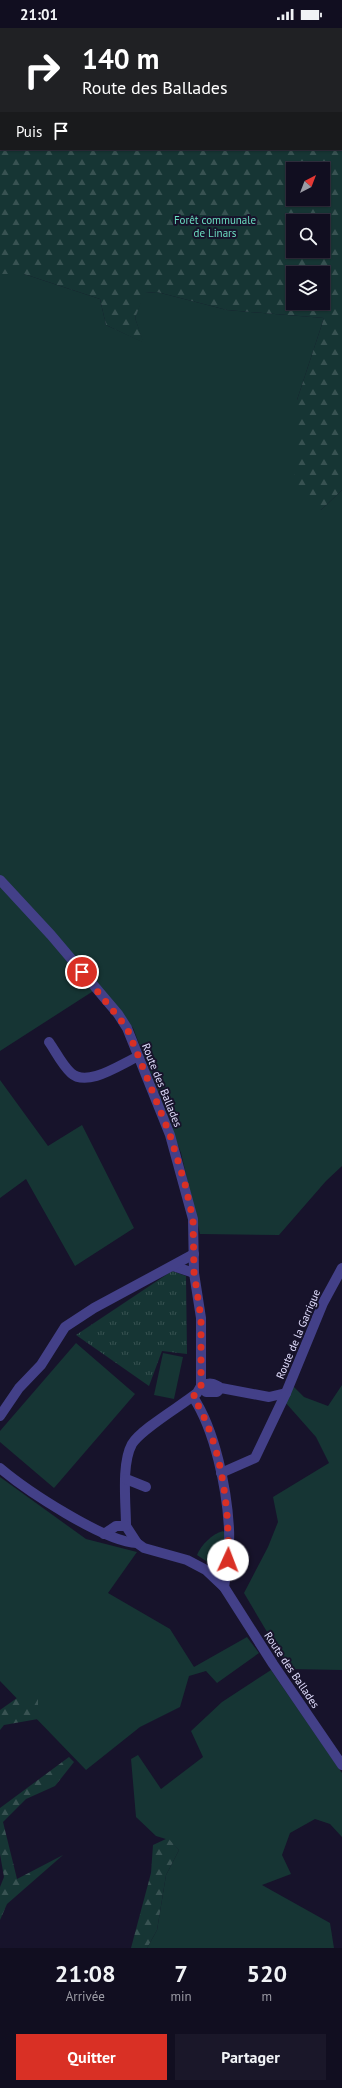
<!DOCTYPE html>
<html lang="fr">
<meta charset="utf-8">
<style>
body{margin:0;font-family:"PT Sans",sans-serif;background:#1a1729;color:#f1f3f6;height:100vh;display:flex;flex-direction:column;font-size:15px;white-space:nowrap}
*{box-sizing:border-box;margin:0}
p{font-size:13px;color:#9c9ca5}
.icon{flex:none;width:22px;height:22px;fill:none;stroke:currentColor;stroke-width:2;stroke-linecap:round;stroke-linejoin:round}
.map{position:relative;height:1920px;overflow:hidden}
.drawer{display:flex;flex-direction:column;background:#110e20;flex:1}
.drawer>*{flex:none}
.banner{position:absolute;left:0px;top:0px;width:342px;height:122px;box-shadow:0 1px 3px #0004,0 0 0 1px #302e3e;background:#202124;color:#fff;overflow:hidden}
.needle{width:26px;rotate:42deg}
.fabs{position:absolute;left:286px;top:134px;display:grid;gap:8px}
.fabs a{display:grid;place-items:center;width:44px;height:44px;border-radius:0px;background:#110e20;box-shadow:0 1px 3px #0004,0 0 0 1px #302e3e;font-size:20px}
.pin{position:absolute;display:grid;place-items:center;width:34px;height:34px;color:#fff;margin:-17px;border:2px solid #fff;border-radius:50%;box-shadow:0 1px 4px #0007}
.me{position:absolute;width:44px;margin:-22px;rotate:2deg;stroke-linejoin:round;filter:drop-shadow(0 0 3px #0008)}
.turn{display:flex;align-items:center;gap:14px;height:84px;padding:0 16px;font-size:18px}
.turn .icon{width:52px;height:52px;stroke-width:2.5}
.turn b{display:block;font-size:28px;line-height:34px}
.then{display:flex;align-items:center;height:38px;padding:0 16px;background:#0003;gap:8px;font-size:15px}
.eta{display:flex;justify-content:space-evenly;align-items:center;height:68px;text-align:center}
.eta b{font-size:24px;font-weight:600;line-height:28px}
.cta{display:flex;gap:8px;margin-top:auto;padding:8px 16px}
.cta a{flex:1;height:46px;border-radius:0px;background:#d93025;color:#fff;font-size:16px;font-weight:600;line-height:46px;text-align:center}
.cta a+a{background:#1a1729;color:#f1f3f6}
.status{display:flex;justify-content:space-between;align-items:center;height:28px;padding:0 20px;background:#110e20;direction:ltr}
.status svg{height:11px;fill:currentColor}
.map>svg:first-child{display:block}
</style>
<div class="status"><b>21:01</b><svg viewBox="0 0 49 12"><path d="M0 12V9h3v3zM5 12V6h3v6zM10 12V3h3v9zM15 12V0h3v12zM26 1h20v11H26zM47 4h2v5h-2z"/></svg></div>
<div class="map">
<svg width="342" height="1920" viewBox="0 0 342 1920">
<defs>
<pattern id="forest-firs" width="22" height="20" patternUnits="userSpaceOnUse"><rect width="22" height="20" fill="#163534"/><path d="M5 1l3.5 6h-7zM16 11l3.5 6h-7z" fill="#385252"/></pattern>
<pattern id="park-tufts" width="24" height="20" patternUnits="userSpaceOnUse"><rect width="24" height="20" fill="#163534"/><path d="M3 7l-1-3M5 7V3M7 7l1-3M15 17l-1-3M17 17v-4M19 17l1-3" fill="none" stroke="#385252"/></pattern>
</defs>
<rect width="100%" height="100%" fill="#17132b"/>
<g fill="#163534">
<polygon points="266,0 342,0 342,103 341,1"/>
<polygon points="0,246 24,246 100,271 106,297 143,314 135,290 144,265 157,264 227,282 324,290 297,372 321,482 342,462 342,1138 326,1153 279,1207 200,1206 181,1125 133,1000 98,960 0,1023"/>
<polygon points="0,1052 48,1118 82,1097 134,1200 75,1238 26,1151 0,1170"/>
<polygon points="76,1315 135,1366 54,1460 0,1414 0,1403"/>
<polygon points="163,1325 183,1329 174,1371 154,1367"/>
<polygon points="292,1357 304,1369 328,1378 342,1357 342,1642 289,1641 244,1565 268,1519 278,1494 273,1469 329,1435 316,1409 285,1374"/>
<polygon points="0,1449 86,1511 137,1524 108,1565 170,1601 194,1639 247,1609 259,1625 217,1655 206,1643 189,1648 180,1679 140,1699 86,1742 0,1653"/>
<path d="M223,1503L227,1507L225,1532L221,1543L197,1527C201,1517 212,1506 223,1503Z"/>
<polygon points="271,1642 342,1745 342,1809 330,1796 315,1791 290,1805 282,1827 291,1846 262,1857 330,1895 334,1920 147,1920 157,1902 166,1847 179,1822 169,1812 156,1808 136,1789 131,1731 138,1727 161,1761 203,1729 191,1703 222,1674"/>
</g>
<g fill="url(#forest-firs)" fill-rule="evenodd">
<path d="M0,0L29,1H1V121H341L342,103V462L321,482L294,455L297,372L324,290L227,282L157,264L145,265L135,290L144,315L106,297L100,271L24,246H0ZM293,141H323V171H293ZM293,193H323V223H293ZM293,245H323V275H293Z"/>
<polygon points="17,1670 38,1670 38,1691 4,1697 0,1702 0,1682"/>
<polygon points="69,1729 74,1734 55,1758 26,1771 3,1794 17,1851 63,1827 7,1876 0,1892 0,1859 4,1849 0,1826 0,1780"/>
<polygon points="168,1810 179,1822 166,1847 157,1902 147,1920 131,1920 151,1845 153,1817"/>
</g>
<polygon fill="url(#park-tufts)" points="172,1243 186,1248 187,1326 162,1323 149,1358 76,1307"/>
<g fill="none" stroke-linecap="round" stroke-linejoin="round">
<g stroke="#434088" stroke-width="10">
<path d="M0,852L51,907L118,986L127,1000L170,1107L193,1191L194,1245L201,1290V1358L197,1365C181,1378 141,1401 132,1416C121,1436 126,1476 126,1498"/>
<path d="M49,1014C56,1024 62,1037 71,1045C87,1060 121,1036 137,1029"/>
<polyline points="173,1238 194,1245"/>
<path d="M221,1360L217,1364H206L201,1358C209,1354 214,1355 221,1360L269,1369L286,1365"/>
<path d="M193,1369C215,1402 227,1461 229,1501C230,1521 227,1540 224,1559"/>
<polyline points="0,1388 19,1360 41,1337 65,1299 94,1280 194,1226"/>
<path d="M0,1440C26,1462 104,1514 137,1515"/>
<polyline points="221,1445 255,1430 286,1365 323,1275 342,1240"/>
<polyline points="126,1451 146,1459"/>
<polyline points="126,1498 137,1515 144,1520 187,1532 206,1542 224,1559 273,1636 342,1737"/>
<polyline points="104,1506 116,1498 126,1498"/>
</g>
</g>
<g fill="none" stroke-linecap="round" stroke-linejoin="round">
<path stroke="#d93025" stroke-width="7" stroke-dasharray="0 12.6" d="M82,944L127,1000L170,1107L185,1156L193,1191L194,1244L201,1290V1358L193,1369C221,1412 230,1481 228,1532"/>
</g>
<g text-anchor="middle" stroke-width="4" stroke-linejoin="round" paint-order="stroke">
<g font-size="11" fill="#6bdcc1" stroke="#17132b">
<text x="215" y="196">Forêt communale<tspan x="215" dy="13">de Linars</tspan></text>
</g>
<g font-size="11" fill="#e2defe" stroke="#17132b">
<text transform="translate(162 1057) rotate(68)" y="4">Route des Ballades</text>
<text transform="translate(298 1306) rotate(-67)" y="4">Route de la Garrigue</text>
<text transform="translate(292 1642) rotate(56)" y="4">Route des Ballades</text>
</g>
</g>
</svg>
<div class="fabs">
<a><svg class="needle" viewBox="-14 -14 28 28"><path d="M0-13l5 13h-10z" fill="#e53935"/><path d="M0 13l5-13h-10z" fill="#9c9ca5"/></svg></a>
<a><svg class="icon" aria-label="search" viewBox="0 0 24 24"><circle cx="10" cy="10" r="6"/><path d="M15 15l6 6"/></svg></a>
<a><svg class="icon" aria-label="layers" viewBox="0 0 24 24"><path d="M12 4l9 5-9 5-9-5zM3 14l9 5 9-5"/></svg></a>
</div>
<div class="pin" style="left:82px;top:944px;background:#d93025"><svg class="icon" aria-label="arrive" viewBox="0 0 24 24"><path d="M6 21V4h12l-3 4 3 4H6"/></svg></div>
<svg class="me" style="left:228px;top:1532px" viewBox="-20 -20 40 40"><circle r="19" fill="#fff"/><path d="M0-13L10 11 0 6-10 11z" fill="#d93025"/></svg>
<div class="banner">
<div class="turn"><svg class="icon" aria-label="right" viewBox="0 0 24 24"><path d="M7 20v-9h11M14 6l5 5-5 5"/></svg><div><b>140 m</b>Route des Ballades</div></div>
<div class="then">Puis<svg class="icon" aria-label="arrive" viewBox="0 0 24 24"><path d="M6 21V4h12l-3 4 3 4H6"/></svg></div>
</div>
</div>
<section class="drawer">
<div class="eta">
<div><b>21:08</b><p>Arrivée</p></div>
<div><b>7</b><p>min</p></div>
<div><b>520</b><p>m</p></div>
</div>
<div class="cta"><a>Quitter</a><a>Partager</a></div>
</section>
